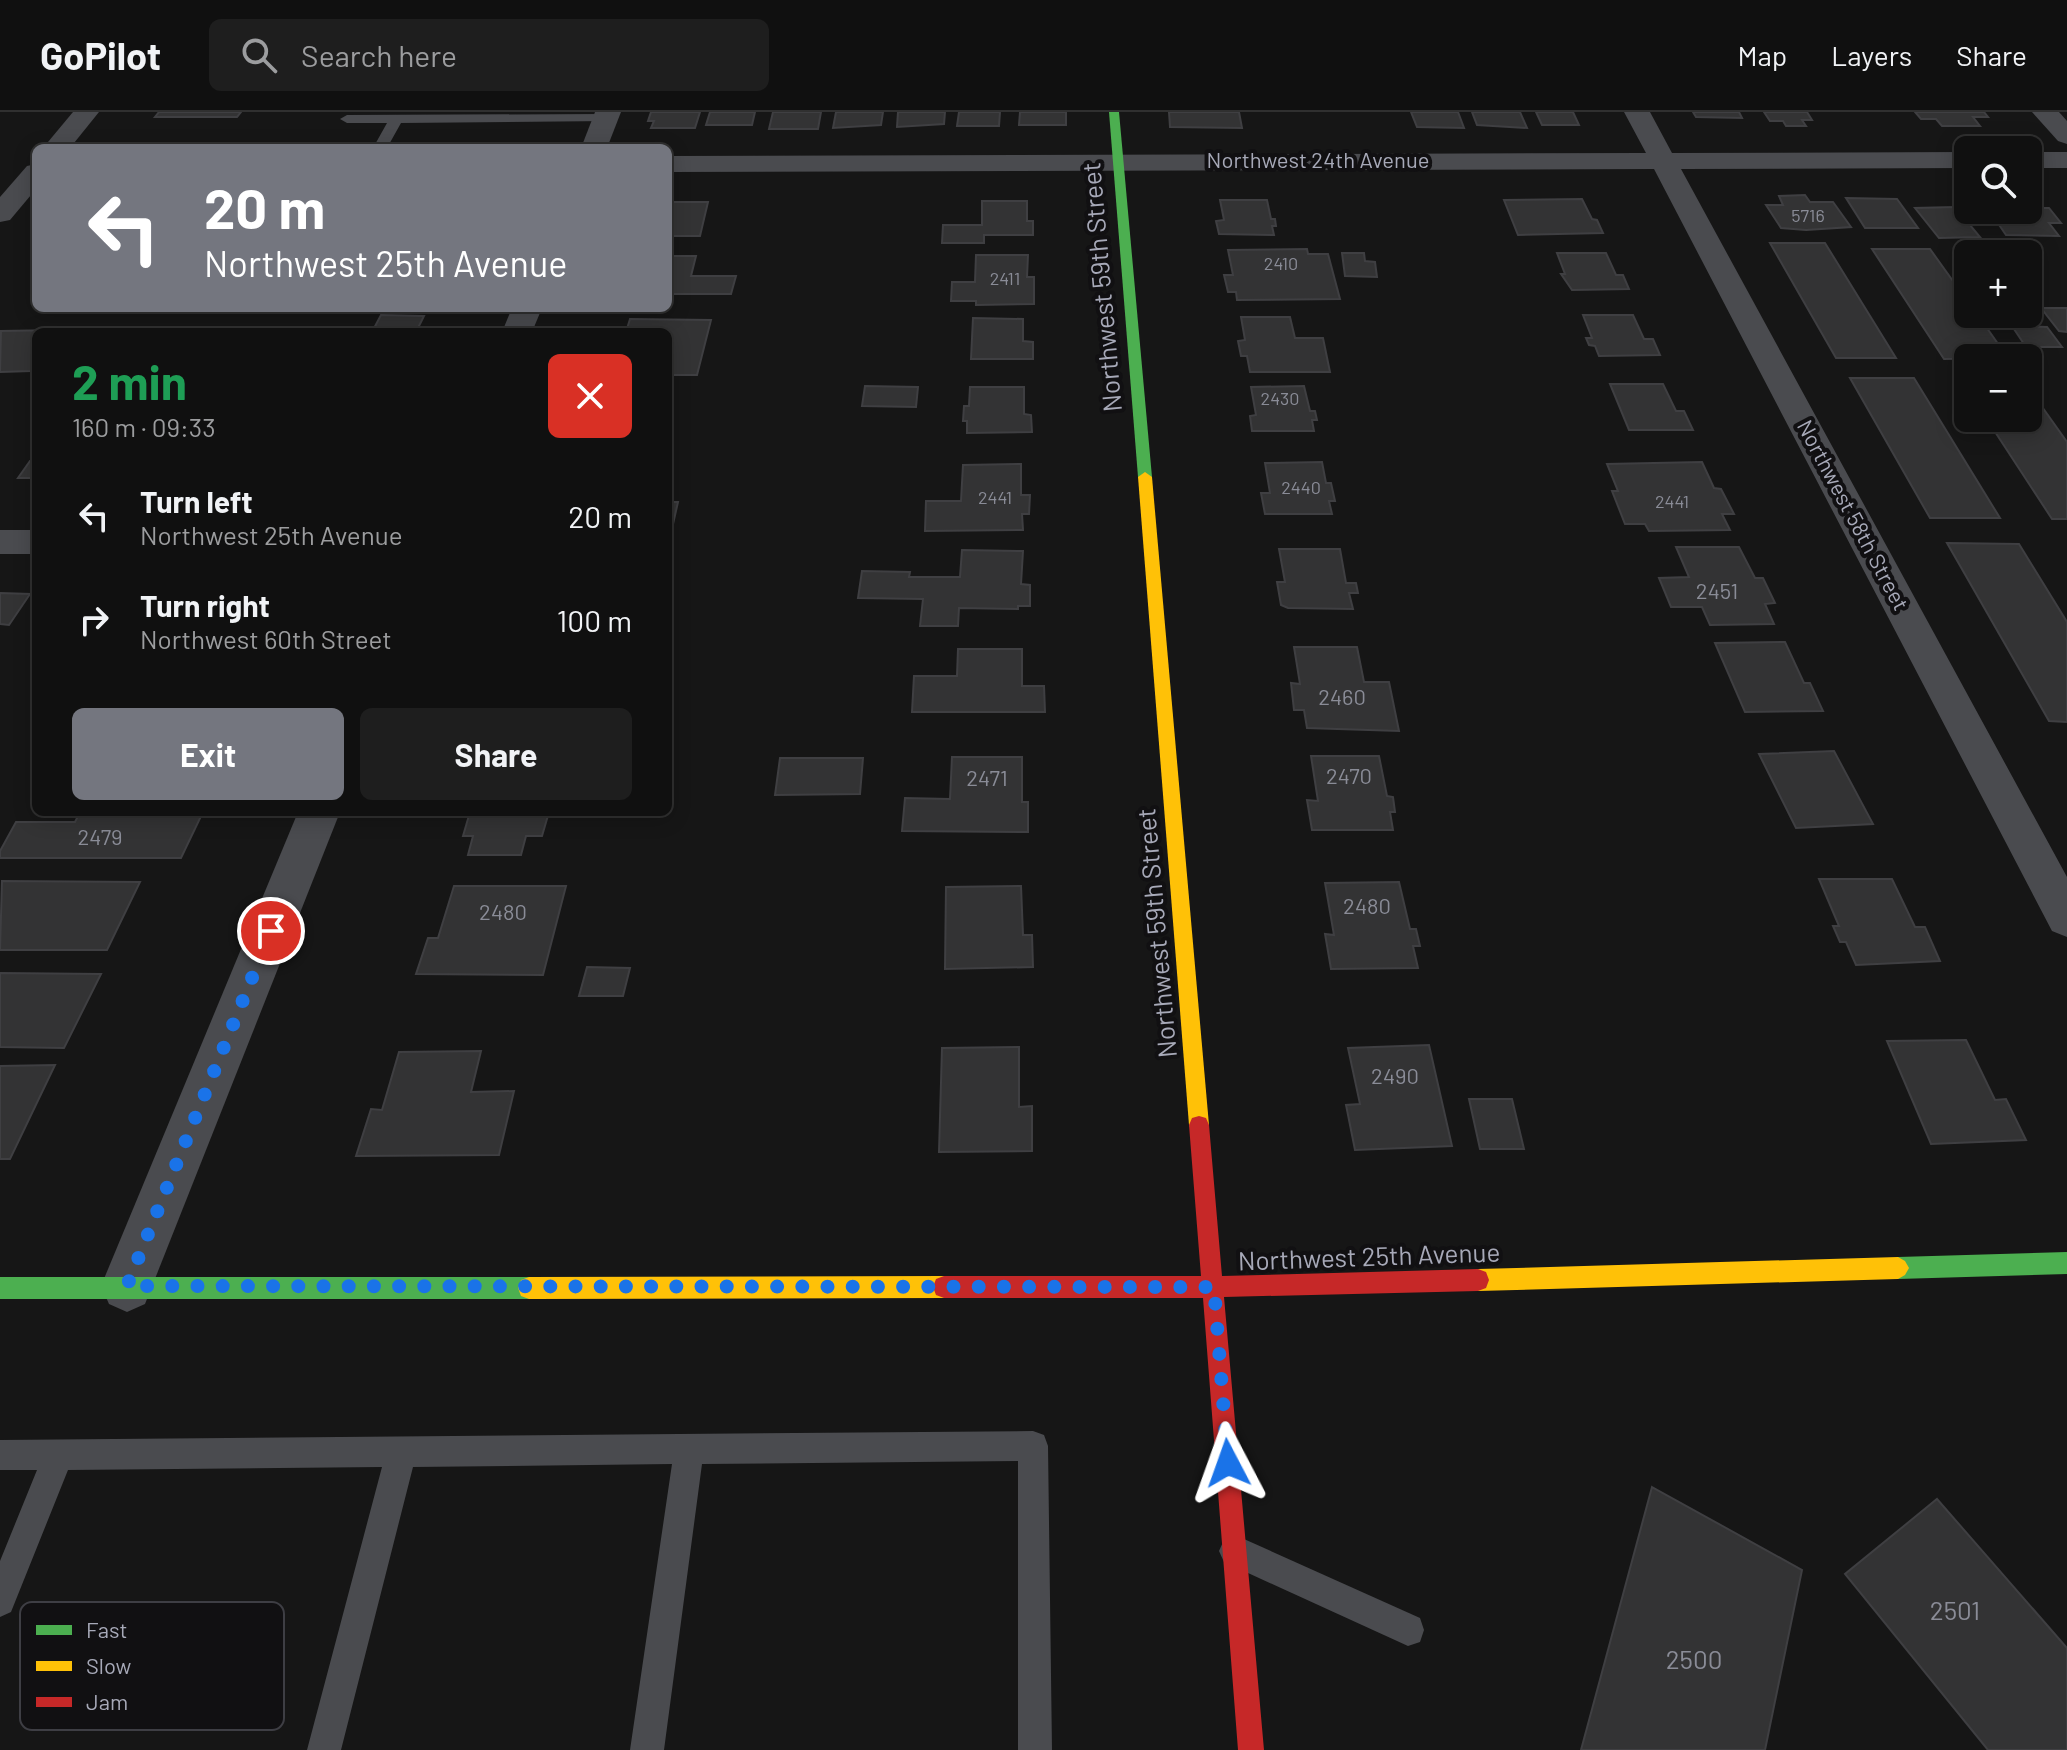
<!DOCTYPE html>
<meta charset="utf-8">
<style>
body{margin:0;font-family:Barlow,sans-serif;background:#1e1e1e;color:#f1f3f6;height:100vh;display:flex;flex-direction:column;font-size:30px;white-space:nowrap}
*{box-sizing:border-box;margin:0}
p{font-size:26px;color:#9c9d9f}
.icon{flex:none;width:44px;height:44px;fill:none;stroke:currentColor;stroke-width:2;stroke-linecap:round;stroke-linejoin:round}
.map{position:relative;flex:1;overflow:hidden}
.sheet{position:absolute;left:32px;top:216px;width:640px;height:488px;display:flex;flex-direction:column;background:#101010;border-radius:12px;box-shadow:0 4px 20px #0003,0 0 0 2px #303030}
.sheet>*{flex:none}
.top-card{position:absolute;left:32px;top:32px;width:640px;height:168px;border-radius:12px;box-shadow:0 4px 20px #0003,0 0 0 2px #303030;background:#74767f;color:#fff;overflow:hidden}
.tools{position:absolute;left:1954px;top:24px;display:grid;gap:16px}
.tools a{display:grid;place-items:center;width:88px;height:88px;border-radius:12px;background:#101010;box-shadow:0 4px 20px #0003,0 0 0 2px #303030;font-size:40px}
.pin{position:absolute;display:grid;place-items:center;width:68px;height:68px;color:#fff;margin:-34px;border:4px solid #fff;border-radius:50%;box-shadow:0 2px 8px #0007}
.me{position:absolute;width:88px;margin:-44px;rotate:356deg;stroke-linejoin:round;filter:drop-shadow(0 0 6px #0008)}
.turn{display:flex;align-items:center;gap:28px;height:168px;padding:0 40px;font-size:36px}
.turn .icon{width:104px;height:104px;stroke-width:2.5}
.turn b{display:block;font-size:56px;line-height:68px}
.round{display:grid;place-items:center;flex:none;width:84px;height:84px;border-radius:12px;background:#1e1e1e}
.summary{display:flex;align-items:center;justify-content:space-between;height:136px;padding:0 40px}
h1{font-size:48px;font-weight:700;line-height:60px;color:#1e9e55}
.action{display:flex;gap:16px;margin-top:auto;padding:16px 40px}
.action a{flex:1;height:92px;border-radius:12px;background:#74767f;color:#fff;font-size:32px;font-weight:700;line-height:92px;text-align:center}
.action a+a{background:#1e1e1e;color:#f1f3f6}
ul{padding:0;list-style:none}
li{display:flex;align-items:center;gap:24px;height:104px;padding:0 40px}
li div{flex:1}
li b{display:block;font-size:30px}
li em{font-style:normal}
header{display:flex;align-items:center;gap:48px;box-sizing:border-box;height:112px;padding:0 40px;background:#101010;border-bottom:2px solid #303030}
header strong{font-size:38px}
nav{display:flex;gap:44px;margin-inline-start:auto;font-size:28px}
.search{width:560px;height:72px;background:#1e1e1e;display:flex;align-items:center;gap:20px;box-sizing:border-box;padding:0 28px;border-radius:12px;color:#9c9d9f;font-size:30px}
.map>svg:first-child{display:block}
</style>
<header>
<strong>GoPilot</strong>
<div class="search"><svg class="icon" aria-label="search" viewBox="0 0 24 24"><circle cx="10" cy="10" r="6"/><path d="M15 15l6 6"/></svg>Search here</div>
<nav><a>Map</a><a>Layers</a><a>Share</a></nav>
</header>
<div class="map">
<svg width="2067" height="1638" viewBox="0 0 2067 1638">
<rect width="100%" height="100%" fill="#161616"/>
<g fill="#333334" stroke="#3f3f42" stroke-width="2">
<polygon points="159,0 241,0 237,5 155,5"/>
<polygon points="651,0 700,0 695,16 651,16 654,9 648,9"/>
<polygon points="710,0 755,0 752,13 706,13"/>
<polygon points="773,0 821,0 818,17 769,17"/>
<polygon points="836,0 883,0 881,13 833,16"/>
<polygon points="898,0 945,0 944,12 897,15"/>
<polygon points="959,0 1000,0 999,14 957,14"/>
<polygon points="1020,0 1066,0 1066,13 1019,13"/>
<polygon points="1169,0 1239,0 1242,16 1170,15"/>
<polygon points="1411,0 1458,0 1464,16 1417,15"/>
<polygon points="1472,0 1520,0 1527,16 1477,13"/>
<polygon points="1536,0 1573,0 1579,13 1542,13"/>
<polygon points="1693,0 1739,0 1742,6 1696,5"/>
<polygon points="1764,0 1807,0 1812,8 1802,8 1806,14 1786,14 1783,9 1770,9"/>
<polygon points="1915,0 1984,0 1988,5 1973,5 1980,14 1942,14 1936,7 1921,7"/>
<polygon points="1805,83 1810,90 1833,90 1851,115 1806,118 1781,116 1766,93 1783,93 1779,84"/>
<polygon points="1846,86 1897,87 1918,116 1865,116"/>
<polygon points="1582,87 1592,107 1597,108 1603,121 1518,123 1504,88"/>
<polygon points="2028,87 2036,96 2049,96 2061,111 2049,111 2059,124 2006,123 1993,104 1985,104 1980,98 2028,98"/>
<polygon points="1220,88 1267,88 1271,107 1275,107 1276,114 1272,114 1274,123 1219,122 1216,109 1224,108"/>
<polygon points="982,89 1027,89 1027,109 1033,109 1033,123 984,123 984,131 942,131 943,113 982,113"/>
<polygon points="668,90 708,90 700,124 668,124"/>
<polygon points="1955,95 1980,125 1939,126 1915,96"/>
<polygon points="1770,131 1825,131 1896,246 1836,246"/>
<polygon points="1307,137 1308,142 1328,142 1340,187 1237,188 1236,180 1228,180 1224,163 1233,163 1228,138"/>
<polygon points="1872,137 1930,137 1968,190 1968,202 1977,202 2008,246 1944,247"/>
<polygon points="1342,141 1364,141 1365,149 1375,150 1377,165 1345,164"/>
<polygon points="1557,141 1606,141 1616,163 1623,163 1629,177 1572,178 1561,162 1565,162"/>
<polygon points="976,143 1028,143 1027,165 1034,165 1034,192 976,193 976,189 951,189 952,170 975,170"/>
<polygon points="668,144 696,144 691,164 736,164 731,182 668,182"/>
<polygon points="2041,196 2067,196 2067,220 2059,219"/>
<polygon points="381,203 424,204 417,218 424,218 372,220"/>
<polygon points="1583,203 1633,203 1644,227 1653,227 1660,243 1599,244 1595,234 1589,233 1586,226 1592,226"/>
<polygon points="1241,205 1290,205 1295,226 1323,226 1330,260 1250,260 1247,244 1241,244 1238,229 1245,228"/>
<polygon points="973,206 1023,207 1023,229 1033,230 1033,247 971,247"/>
<polygon points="630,207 711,208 697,263 668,263 668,220 626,220"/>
<polygon points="2012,214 2047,215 2062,235 2026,235"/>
<polygon points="59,218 36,220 36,252 31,259 0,260 1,219"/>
<polygon points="1850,266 1914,266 2000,406 1930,406"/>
<polygon points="1610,272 1663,272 1676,299 1684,299 1693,318 1629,318"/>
<polygon points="865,274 918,275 916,295 862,294"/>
<polygon points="1304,274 1310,299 1315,299 1317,308 1312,308 1314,319 1252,319 1250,304 1256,303 1251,275"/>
<polygon points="970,275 1024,275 1024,302 1031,303 1032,320 967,321 967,309 963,309 964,294 969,294"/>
<polygon points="2028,275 2067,330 2067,407 2052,407 1986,306 2028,306"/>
<polygon points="30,349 36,349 36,366 18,366"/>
<polygon points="1322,350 1326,371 1331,371 1335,389 1329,389 1332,402 1265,402 1261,381 1270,381 1265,351"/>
<polygon points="1702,350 1714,376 1721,377 1734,402 1722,402 1730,418 1649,419 1645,412 1625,412 1612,379 1618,379 1607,352"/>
<polygon points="1021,352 1021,383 1030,383 1029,402 1022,402 1023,418 925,419 926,389 961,389 963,353"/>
<polygon points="668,390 678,390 671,421 668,421"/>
<polygon points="1947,431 2019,432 2067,510 2067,610 2049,609"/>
<polygon points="1676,435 1739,435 1755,466 1763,466 1775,491 1765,492 1774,512 1710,513 1702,495 1671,495 1659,466 1689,465"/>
<polygon points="1279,437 1340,437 1346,471 1356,471 1358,481 1349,481 1353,497 1288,496 1281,493 1277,470 1285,470"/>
<polygon points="962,438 1023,439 1021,472 1030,473 1030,494 1018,494 1018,497 959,496 958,514 920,514 923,487 858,486 862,459 910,460 909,465 960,465"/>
<polygon points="0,481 30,482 9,513 0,512"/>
<polygon points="1785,530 1804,571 1810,571 1823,599 1745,600 1715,531"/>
<polygon points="1294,535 1357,535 1364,570 1389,570 1399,619 1307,616 1304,598 1294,598 1291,571 1300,572"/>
<polygon points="958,537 1022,537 1022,574 1044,574 1045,600 912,600 914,564 957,564"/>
<polygon points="1834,639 1873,712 1796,716 1759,642"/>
<polygon points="1311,644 1379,644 1387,684 1393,685 1395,700 1390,700 1393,718 1312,718 1307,688 1318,689"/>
<polygon points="952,645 1022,645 1022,690 1028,690 1028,720 902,719 905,686 950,687"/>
<polygon points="780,646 863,646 860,682 775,683"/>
<polygon points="80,700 203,700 181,746 0,746 0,739 16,710 75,710"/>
<polygon points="470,700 549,700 542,724 526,724 521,743 468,743 473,724 463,724"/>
<polygon points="1819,767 1892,767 1915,815 1925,815 1940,849 1856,853 1846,830 1840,830 1833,814 1839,814"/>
<polygon points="2,769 140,770 107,838 0,838"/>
<polygon points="1399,770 1410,817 1416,817 1420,834 1413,834 1418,856 1331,857 1325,822 1334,823 1325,771"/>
<polygon points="454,774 566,774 543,863 416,862 428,826 438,826"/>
<polygon points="1021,774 1023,823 1032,823 1033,855 945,857 946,775"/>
<polygon points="587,855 630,856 623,884 579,884"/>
<polygon points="0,861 101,862 64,936 0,935"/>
<polygon points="1966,928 1995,988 2006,987 2026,1028 1931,1032 1887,929"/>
<polygon points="1429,933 1452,1034 1355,1038 1346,993 1360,992 1348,936"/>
<polygon points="1019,935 1019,995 1032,994 1032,1039 939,1040 942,936"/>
<polygon points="481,939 471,980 514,979 499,1043 356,1044 371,997 382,998 399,940"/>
<polygon points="55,953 10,1047 0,1047 0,954"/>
<polygon points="1469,987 1512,987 1524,1037 1480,1037"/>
<polygon points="1652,1375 1802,1458 1765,1638 1581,1638"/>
<polygon points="1937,1387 2067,1536 2067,1638 1988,1638 1845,1462"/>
</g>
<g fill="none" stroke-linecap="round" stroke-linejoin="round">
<g fill="#4a4b4f" fill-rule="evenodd">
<polygon points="605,2 610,3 610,9 401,11 387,36 373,36 387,11 347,11 340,7 347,3"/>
<polygon points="1033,1319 1044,1323 1048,1334 1052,1638 1018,1638 1018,1349 702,1352 664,1638 630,1638 672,1352 413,1355 341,1638 307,1638 382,1355 68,1358 11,1500 0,1505 0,1449 37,1358 0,1358 0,1328"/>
<polygon points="1235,1423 1420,1506 1424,1518 1420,1530 1408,1534 1224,1450 1219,1439 1224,1428"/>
</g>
<g fill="#4a4b4f" fill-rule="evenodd">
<polygon points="73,0 99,0 70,36 43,36"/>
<polygon points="595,0 621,0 607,36 581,36"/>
<polygon points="1624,0 1650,0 1672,41 1968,40 1968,56 1681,57 2067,765 2067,825 2052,819 1654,57 668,60 668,44 1646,41"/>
<polygon points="2032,0 2059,0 2067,9 2067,32 2058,29"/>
<rect x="2028" y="40" width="39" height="16"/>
<polygon points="36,52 36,77 10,108 0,110 0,85 27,54"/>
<polygon points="512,196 542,196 532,220 502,220"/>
<rect x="0" y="418" width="36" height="24"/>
<polygon points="298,700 340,700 145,1192 127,1200 109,1192 101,1174"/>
</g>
<g fill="#4caf50" fill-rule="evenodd">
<polygon points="1109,0 1119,0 1152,365 1145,370 1138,365"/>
<polygon points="2067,1140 2067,1162 1898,1167 1891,1163 1887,1156 1891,1149 1898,1145"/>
<polygon points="0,1165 529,1165 537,1168 540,1176 537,1184 529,1187 0,1187"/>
</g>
<g fill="#ffc107" fill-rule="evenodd">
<polygon points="1145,360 1152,365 1209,1013 1206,1020 1199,1022 1192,1020 1189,1013 1138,365"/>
<polygon points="1898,1145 1905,1149 1909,1156 1905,1163 1898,1167 1478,1179 1470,1176 1467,1168 1470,1160 1478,1157"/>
<polygon points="944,1164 952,1167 955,1175 952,1183 944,1186 529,1187 521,1184 518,1176 521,1168 529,1165"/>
</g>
<polygon fill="#c62828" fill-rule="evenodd" points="1199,1004 1206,1006 1209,1013 1222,1164 1478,1157 1486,1160 1489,1168 1486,1176 1478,1179 1224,1185 1264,1638 1238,1638 1203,1186 944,1186 936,1183 933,1175 936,1167 944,1164 1201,1164 1189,1013 1192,1006"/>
</g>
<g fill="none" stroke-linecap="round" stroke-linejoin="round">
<polyline stroke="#1a73e8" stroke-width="14" stroke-dasharray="0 25.2" points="271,819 127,1174 1214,1175 1228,1351"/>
</g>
<g text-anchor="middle" stroke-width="8" stroke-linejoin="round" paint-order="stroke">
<g font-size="18" fill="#8a8c97">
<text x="1808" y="110">5716</text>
<text x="1281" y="158">2410</text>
<text x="1005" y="173">2411</text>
<text x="1280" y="293">2430</text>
<text x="1301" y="382">2440</text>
<text x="995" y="392">2441</text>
<text x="1672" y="396">2441</text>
</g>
<g font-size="22" fill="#a7a9b8" stroke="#111012">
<text x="1318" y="56">Northwest 24th Avenue</text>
<text transform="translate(1853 403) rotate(62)" y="8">Northwest 58th Street</text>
</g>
<g font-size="22" fill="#8a8c97">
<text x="1717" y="487">2451</text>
<text x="1342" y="593">2460</text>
<text x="1349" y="672">2470</text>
<text x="987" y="674">2471</text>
<text x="100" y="733">2479</text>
<text x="1367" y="802">2480</text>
<text x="503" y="808">2480</text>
<text x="1395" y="972">2490</text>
</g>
<g font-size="26" fill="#a7a9b8" stroke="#111012">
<text transform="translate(1102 175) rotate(-95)" y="9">Northwest 59th Street</text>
<text transform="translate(1157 821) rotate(-95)" y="9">Northwest 59th Street</text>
<text transform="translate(1369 1145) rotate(-2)" y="9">Northwest 25th Avenue</text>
</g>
<g font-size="26" fill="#8a8c97">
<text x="1955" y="1508">2501</text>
<text x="1694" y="1557">2500</text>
</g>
</g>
<rect x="20" y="1490" width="264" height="128" rx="12" fill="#111012" stroke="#3e3e44" stroke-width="2"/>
<rect x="36" y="1513" width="36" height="10" fill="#4caf50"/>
<rect x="36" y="1549" width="36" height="10" fill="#ffc107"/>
<rect x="36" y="1585" width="36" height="10" fill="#c62828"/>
<g font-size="22" fill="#a7a9b8">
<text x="86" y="1526">Fast</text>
<text x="86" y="1562">Slow</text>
<text x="86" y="1598">Jam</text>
</g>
</svg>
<div class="tools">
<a><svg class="icon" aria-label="search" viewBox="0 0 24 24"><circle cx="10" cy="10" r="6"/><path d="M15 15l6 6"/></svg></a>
<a>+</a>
<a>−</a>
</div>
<div class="pin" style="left:271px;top:819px;background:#d93025"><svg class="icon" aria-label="arrive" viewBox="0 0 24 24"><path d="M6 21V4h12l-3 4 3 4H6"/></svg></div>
<svg class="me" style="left:1228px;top:1351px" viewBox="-20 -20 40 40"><path d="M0-17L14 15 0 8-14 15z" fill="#1a73e8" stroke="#fff" stroke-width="4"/></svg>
<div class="top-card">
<div class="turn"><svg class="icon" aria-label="left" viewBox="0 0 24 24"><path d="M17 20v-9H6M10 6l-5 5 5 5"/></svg><div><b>20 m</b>Northwest 25th Avenue</div></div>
</div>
<section class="sheet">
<div class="summary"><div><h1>2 min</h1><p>160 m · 09:33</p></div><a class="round" style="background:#d93025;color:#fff"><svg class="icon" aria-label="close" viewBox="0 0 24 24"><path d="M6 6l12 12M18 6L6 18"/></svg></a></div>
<ul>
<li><svg class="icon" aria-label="left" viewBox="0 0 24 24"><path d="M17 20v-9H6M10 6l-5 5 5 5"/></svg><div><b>Turn left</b><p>Northwest 25th Avenue</p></div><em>20 m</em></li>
<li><svg class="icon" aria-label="right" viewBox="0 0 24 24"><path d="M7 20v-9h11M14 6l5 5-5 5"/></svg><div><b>Turn right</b><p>Northwest 60th Street</p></div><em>100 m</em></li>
</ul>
<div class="action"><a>Exit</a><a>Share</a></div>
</section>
</div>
